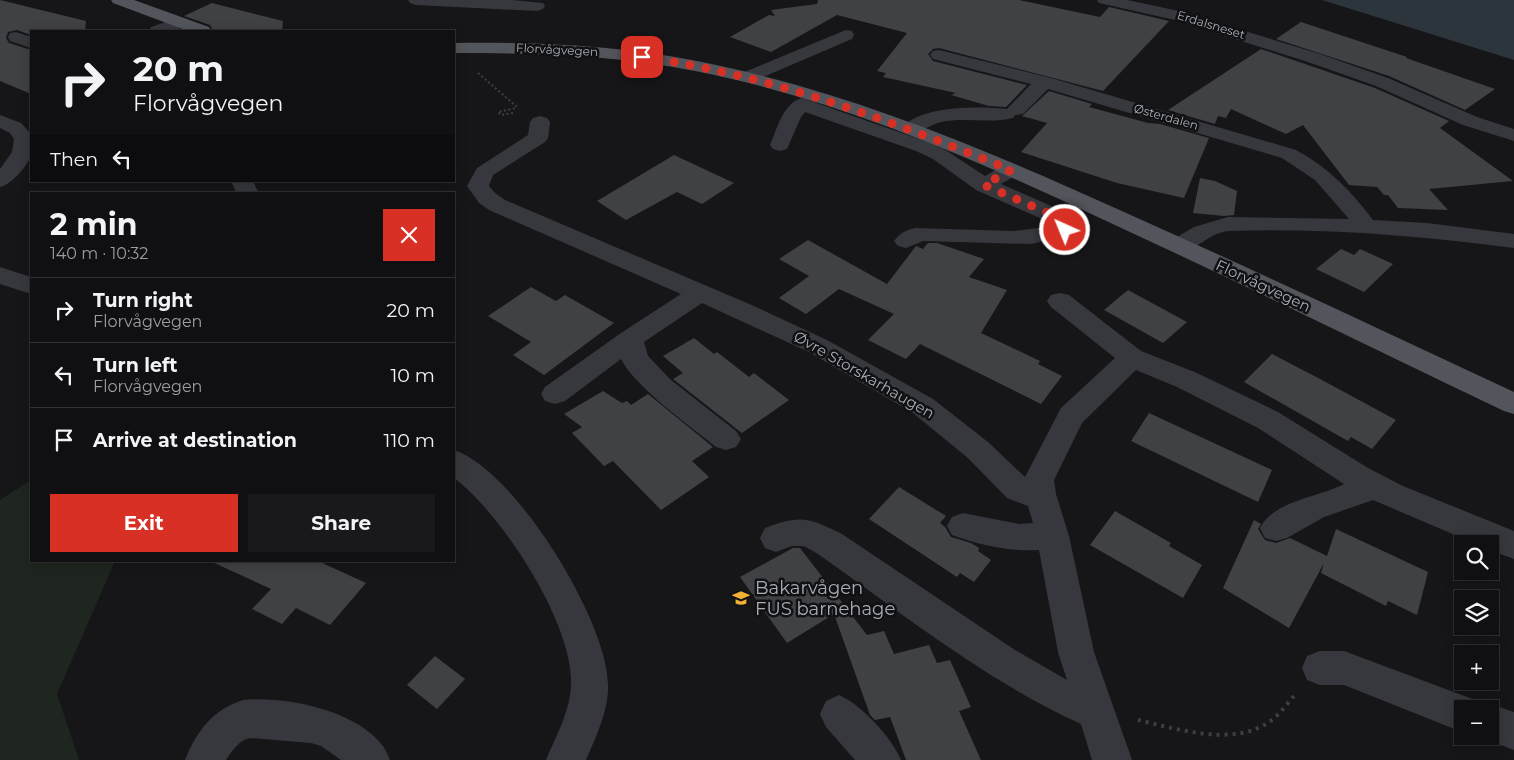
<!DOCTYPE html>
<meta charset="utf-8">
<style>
body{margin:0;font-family:Montserrat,sans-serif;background:#19191b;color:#f1f3f6;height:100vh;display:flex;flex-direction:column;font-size:19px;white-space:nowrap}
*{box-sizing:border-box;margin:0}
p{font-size:16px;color:#9c9d9f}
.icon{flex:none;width:28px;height:28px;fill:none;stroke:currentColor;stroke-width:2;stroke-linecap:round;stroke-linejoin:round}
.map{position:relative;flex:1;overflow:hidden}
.panel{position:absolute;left:30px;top:192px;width:425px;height:370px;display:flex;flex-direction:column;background:#101012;border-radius:0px;box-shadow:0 2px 12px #0003,0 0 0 1px #303032}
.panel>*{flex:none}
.hud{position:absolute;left:30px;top:30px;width:425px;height:152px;border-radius:0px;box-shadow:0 2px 12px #0003,0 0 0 1px #303032;background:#101012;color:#f1f3f6;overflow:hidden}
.fabs{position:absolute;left:1454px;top:535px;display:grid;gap:10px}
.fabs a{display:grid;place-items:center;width:45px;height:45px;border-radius:0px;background:#101012;box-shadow:0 2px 12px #0003,0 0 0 1px #303032;font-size:25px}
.pin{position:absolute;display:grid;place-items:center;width:42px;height:42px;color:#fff;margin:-21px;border-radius:10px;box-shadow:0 2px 8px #0006}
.me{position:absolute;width:55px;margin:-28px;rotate:316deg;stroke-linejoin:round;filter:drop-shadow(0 0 4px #0008)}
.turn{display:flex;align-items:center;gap:18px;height:105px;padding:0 20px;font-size:22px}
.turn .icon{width:65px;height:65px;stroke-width:2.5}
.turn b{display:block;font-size:35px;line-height:42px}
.then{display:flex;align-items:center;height:48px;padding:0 20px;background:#0003;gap:10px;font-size:19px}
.round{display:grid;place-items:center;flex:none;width:52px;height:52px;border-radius:0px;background:#19191b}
.head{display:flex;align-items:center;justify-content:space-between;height:85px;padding:0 20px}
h1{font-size:30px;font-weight:700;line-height:38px}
.cta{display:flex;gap:10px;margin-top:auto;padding:10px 20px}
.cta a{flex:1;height:58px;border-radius:0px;background:#d93025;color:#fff;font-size:20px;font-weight:700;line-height:58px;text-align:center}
.cta a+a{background:#19191b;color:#f1f3f6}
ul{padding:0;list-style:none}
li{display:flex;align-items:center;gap:15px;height:65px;padding:0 20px;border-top:1px solid #303032}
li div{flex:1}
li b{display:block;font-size:19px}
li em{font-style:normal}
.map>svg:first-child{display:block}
</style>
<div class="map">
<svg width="1514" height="760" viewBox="0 0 1514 760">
<rect width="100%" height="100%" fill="#161618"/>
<polygon fill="#1e261f" points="31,480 31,561 115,561 57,694 79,760 0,760 0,500"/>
<polygon fill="#2c353c" points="1322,0 1514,0 1514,60"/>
<g fill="#404145">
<polygon points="0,0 86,21 85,31 31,31 31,35 17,30 8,32 6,38 9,43 31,50 31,94 0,81"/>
<polygon points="818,0 1019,0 1100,17 1109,7 1169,21 1103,91 939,48 933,49 928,54 933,61 1027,85 1006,107 989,106 951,95 956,93 883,77 886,73 877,71 907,33 837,15 771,52 730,37 769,15 775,16 771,10 817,4"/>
<polygon points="212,3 283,21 282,31 213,31 210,25 184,16"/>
<polygon points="1301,22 1407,57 1406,58 1495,89 1465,110 1389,76 1276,39"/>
<polygon points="1261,49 1375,88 1449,121 1440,128 1513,181 1429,189 1448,210 1398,208 1388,195 1384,195 1377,187 1349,185 1303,125 1286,134 1231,109 1226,118 1218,116 1215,124 1168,110"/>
<polygon points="1049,91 1092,104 1089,107 1148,123 1160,124 1209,138 1184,198 1117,183 1021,152 1047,123 1022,116"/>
<polygon points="674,155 734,183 702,204 677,192 626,220 597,201"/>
<polygon points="1200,178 1215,181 1237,191 1234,215 1224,216 1193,213"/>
<polygon points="808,240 887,284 916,246 923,249 928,243 937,243 984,259 969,277 1007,290 981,333 1040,361 1038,364 1062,376 1041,404 920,344 906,359 868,340 894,314 839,289 806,314 779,298 809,276 779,259"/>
<polygon points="1341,249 1354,255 1360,249 1393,264 1364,292 1316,269"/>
<polygon points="531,287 556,301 565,295 614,323 544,375 513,355 531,342 488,316"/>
<polygon points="1128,290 1187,322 1163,343 1104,310"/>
<polygon points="694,338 714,354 717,352 749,377 754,373 789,400 742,433 738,430 673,379 683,373 663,356"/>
<polygon points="1272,354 1322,380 1396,420 1372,449 1351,437 1348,441 1244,382"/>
<polygon points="603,391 622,403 627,401 631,405 648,394 713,447 692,461 709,477 661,510 613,461 604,466 572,433 582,427 564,414"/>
<polygon points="1149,413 1272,470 1258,502 1131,441"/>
<polygon points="899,487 946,516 940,523 945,527 951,537 971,543 979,548 978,551 991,560 974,582 960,573 957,577 869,519"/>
<polygon points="1115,511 1171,543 1169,546 1202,565 1183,598 1090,545"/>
<polygon points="1254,520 1261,524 1258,529 1265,540 1276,543 1290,538 1327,556 1336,529 1428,572 1417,615 1388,601 1386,606 1321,573 1324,563 1289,628 1223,588"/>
<polygon points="793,548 800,548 867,635 884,631 894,654 929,645 937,663 950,660 971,707 959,711 981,760 906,760 890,717 875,720 870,715 834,614 787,643 740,577"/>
<polygon points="210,561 318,561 366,583 330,625 296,608 282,624 252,609 271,589"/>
<polygon points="435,656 465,679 437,709 407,685"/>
</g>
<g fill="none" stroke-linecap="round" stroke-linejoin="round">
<g stroke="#3d3f44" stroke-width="2" stroke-dasharray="2 2.5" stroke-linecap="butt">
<polyline points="478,73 517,107"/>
<polyline points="513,113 501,115 498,112 516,108"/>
</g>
<path stroke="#3d3f44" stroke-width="4" stroke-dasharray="3 5" stroke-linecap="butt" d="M1138,720C1177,729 1233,747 1269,722C1280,715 1287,703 1296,694"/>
<g fill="#37383d" fill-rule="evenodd">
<polygon points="408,0 512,0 543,3 545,6 543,9 537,11 416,5 410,3"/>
<polygon points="1097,0 1127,0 1179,11 1320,54 1388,78 1477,117 1514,129 1514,141 1463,125 1376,86 1308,62 1175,20 1099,3"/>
<path d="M178,18L184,20L186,23C178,34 160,32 149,31L151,27Z"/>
<polygon points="846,30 852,31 854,35 852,39 754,81 748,82 742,81 739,77 742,73"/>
<polygon points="16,32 31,37 31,48 10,41 8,37 10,33"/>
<path d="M939,50L1051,78L1296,150C1328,167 1351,191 1373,220L1427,223L1514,234V248C1420,236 1325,228 1230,231C1208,231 1193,257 1172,251L1168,246L1177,237L1194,227L1228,217L1349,219L1315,180L1282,158L1048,89L1023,114L1015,115L1013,118C990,124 965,117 941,122C927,125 918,137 904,133L901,129C918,105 981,106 1007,109L1031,84L933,59L930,55L933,51Z"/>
<path d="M802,98L930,143L947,151L985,176C996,170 1005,162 1018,166L1022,170L1018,174L1001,184L1065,212L1077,224L1073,235L1031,244L923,241L906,248L898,246L894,241C900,233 906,230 915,228L1013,231L1054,226L1049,222L976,190L933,159L916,151L805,112L801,117L787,149L780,151L773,149L770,145C777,129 783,103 802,98Z"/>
<path d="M0,115L21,123L31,134C31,140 33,148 31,154C29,165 11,185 0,187V169L12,152L14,139L10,133L0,128Z"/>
<path d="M540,116L547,118L550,122L548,138L545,142L493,175L489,186L495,193L505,200L754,306L827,340L933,399L988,442L1025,477L1061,408L1115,358L1051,307L1047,301L1051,295L1060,293L1069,295L1141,351L1197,373L1278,412L1368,468L1403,486L1514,531V559L1490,550V544H1476L1373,500L1324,517L1287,538L1276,541L1265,538L1260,528C1274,500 1321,497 1344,484L1258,428L1177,387L1136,370L1082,423L1054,480L1056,494L1069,536L1094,652L1132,760H1092L1081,724C986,681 903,614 818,554L804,546H792L776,552L765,548L760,538L765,528C800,515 808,517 842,534L1015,650L1067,680L1058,652L1039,550C1010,552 979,545 952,535L947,526L952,517L963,513L1019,524L1033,523L1028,506L1007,498L968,458L913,413L809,352L702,303L644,342L648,356L671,380L736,431L741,439L736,447L726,450L716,447C690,426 635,387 621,359L565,401L555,404L545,401L541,394L545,387L621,333L681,294L489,210L479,203L467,186L477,168L528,135L530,122L533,118Z"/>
<polygon points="231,181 253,181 259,194 237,194"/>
<polygon points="0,267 31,277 31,294 0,284"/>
<path d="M454,450C515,470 607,620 608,684C609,710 596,737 586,760H546C556,736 570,712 571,685C574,624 501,513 454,478Z"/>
<polygon points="1320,651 1344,651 1475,700 1479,709 1490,704 1514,712 1514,750 1477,736 1490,736 1490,709 1462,709 1462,732 1344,685 1320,685 1307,680 1302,668 1307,656"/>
<path d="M839,695C862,705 891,737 901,760H855L826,727L820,714L826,701Z"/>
<path d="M243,700C285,696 356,710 383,746C386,750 388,756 390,760H341L321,746L311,743L250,738C239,740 232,751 226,760H185C197,731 212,710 243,700Z"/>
</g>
<g fill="#53555c" fill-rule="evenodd">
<polygon points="111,0 134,0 209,27 211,31 188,31 113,3"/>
<path d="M454,43C535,42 617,45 697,61C849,91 992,152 1133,216C1261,273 1387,333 1514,392V414L1504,411C1370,347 1237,281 1102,219C972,158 838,99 695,71C616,55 535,53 454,53Z"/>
</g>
</g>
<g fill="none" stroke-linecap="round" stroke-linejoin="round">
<path stroke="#d93025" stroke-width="9" stroke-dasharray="0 16.2" d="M642,57C771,75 891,121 1011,170L984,185L1057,217L1066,224L1065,230"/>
</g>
<defs>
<g id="school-bare" transform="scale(1.35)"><path d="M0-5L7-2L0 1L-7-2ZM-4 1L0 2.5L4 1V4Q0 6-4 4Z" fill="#f2b134" stroke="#111113" stroke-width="2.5" paint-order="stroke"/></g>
</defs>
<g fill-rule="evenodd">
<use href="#school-bare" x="741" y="598"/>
</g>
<g text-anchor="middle" stroke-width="5" stroke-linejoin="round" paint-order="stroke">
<g font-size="12" fill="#a8adb8" stroke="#111113">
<text transform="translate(1211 25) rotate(17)" y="4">Erdalsneset</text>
<text transform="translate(557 50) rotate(3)" y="4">Florvågvegen</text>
<text transform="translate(1166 117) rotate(16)" y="4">Østerdalen</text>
</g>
<g font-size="15" fill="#a8adb8" stroke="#111113">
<text transform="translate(1263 286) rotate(25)" y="5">Florvågvegen</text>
<text transform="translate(864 375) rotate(30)" y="5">Øvre Storskarhaugen</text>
</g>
<g font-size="18" fill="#a8adb8" stroke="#111113" text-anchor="start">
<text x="755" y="594">Bakarvågen<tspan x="755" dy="21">FUS barnehage</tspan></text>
</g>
</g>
</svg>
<div class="fabs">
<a><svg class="icon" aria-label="search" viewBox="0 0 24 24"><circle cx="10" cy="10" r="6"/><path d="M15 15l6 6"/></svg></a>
<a><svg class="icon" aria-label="layers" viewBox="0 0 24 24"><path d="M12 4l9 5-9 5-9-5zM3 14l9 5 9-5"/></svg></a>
<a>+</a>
<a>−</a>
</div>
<div class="pin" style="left:642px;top:57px;background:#d93025"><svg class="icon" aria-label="arrive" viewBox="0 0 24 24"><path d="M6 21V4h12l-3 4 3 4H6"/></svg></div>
<svg class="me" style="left:1065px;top:230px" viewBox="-20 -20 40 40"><circle r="17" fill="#d93025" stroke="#fff" stroke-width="3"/><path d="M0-11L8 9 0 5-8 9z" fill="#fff"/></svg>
<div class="hud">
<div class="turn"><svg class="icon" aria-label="right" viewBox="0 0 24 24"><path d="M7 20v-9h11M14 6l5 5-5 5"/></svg><div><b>20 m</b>Florvågvegen</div></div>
<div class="then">Then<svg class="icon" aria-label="left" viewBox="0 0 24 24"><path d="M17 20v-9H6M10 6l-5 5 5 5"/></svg></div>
</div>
<section class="panel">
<div class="head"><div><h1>2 min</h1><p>140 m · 10:32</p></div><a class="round" style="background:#d93025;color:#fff"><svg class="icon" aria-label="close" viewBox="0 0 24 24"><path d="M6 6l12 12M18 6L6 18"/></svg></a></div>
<ul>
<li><svg class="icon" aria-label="right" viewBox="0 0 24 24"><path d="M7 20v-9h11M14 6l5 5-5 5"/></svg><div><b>Turn right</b><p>Florvågvegen</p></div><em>20 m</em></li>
<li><svg class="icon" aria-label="left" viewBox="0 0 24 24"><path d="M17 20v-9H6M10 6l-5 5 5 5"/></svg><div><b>Turn left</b><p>Florvågvegen</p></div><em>10 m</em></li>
<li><svg class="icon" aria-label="arrive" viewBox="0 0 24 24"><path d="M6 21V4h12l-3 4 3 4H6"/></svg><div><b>Arrive at destination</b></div><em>110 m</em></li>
</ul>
<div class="cta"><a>Exit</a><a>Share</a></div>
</section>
</div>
